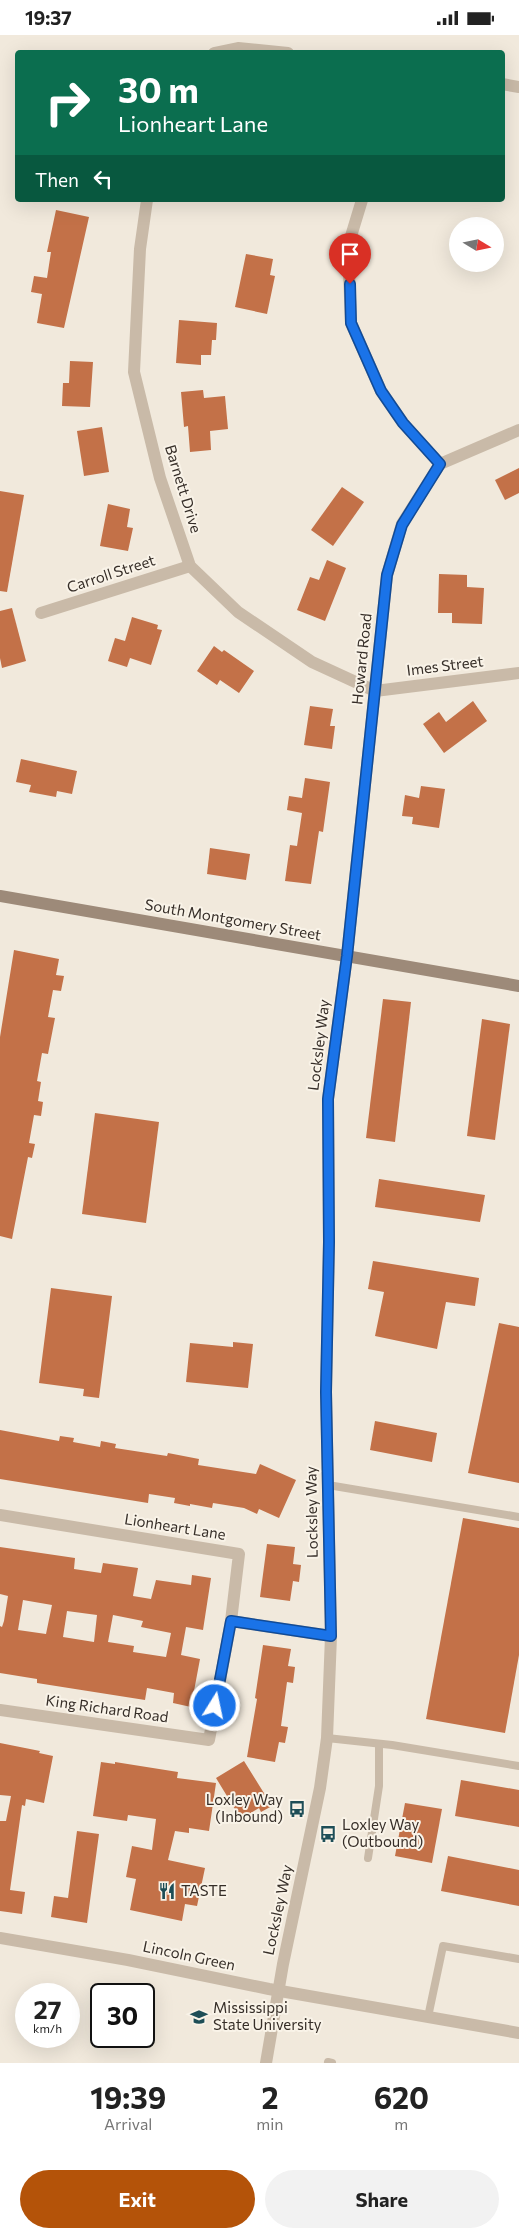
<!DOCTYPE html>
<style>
body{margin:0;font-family:Commissioner,sans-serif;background:#f2f2f2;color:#222;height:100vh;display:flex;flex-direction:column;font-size:19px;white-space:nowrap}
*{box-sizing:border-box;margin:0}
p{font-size:16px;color:#767676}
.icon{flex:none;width:28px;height:28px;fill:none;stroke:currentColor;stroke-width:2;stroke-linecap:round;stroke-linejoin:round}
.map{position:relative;height:2028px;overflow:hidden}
.side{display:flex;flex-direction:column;background:#fff;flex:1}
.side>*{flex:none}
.top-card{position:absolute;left:15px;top:15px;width:490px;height:152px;border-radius:5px;box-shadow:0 5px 20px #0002;background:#0b6e4f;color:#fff;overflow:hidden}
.needle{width:32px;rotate:100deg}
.buttons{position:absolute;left:449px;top:182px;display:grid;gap:10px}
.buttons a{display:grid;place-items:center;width:55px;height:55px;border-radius:50%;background:#fff;box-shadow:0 5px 20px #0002;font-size:25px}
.speed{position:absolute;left:15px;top:1948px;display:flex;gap:10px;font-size:25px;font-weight:700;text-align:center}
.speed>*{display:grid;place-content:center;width:65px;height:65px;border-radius:50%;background:#fff;box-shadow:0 5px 20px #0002;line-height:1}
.speed small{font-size:12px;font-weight:400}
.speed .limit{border:2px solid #111;border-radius:8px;background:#fff;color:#111}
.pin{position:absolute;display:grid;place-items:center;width:42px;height:42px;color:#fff;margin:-51px -21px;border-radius:50% 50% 50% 0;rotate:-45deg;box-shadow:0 0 5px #0007}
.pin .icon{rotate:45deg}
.me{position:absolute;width:55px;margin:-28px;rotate:10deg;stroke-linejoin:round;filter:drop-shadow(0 0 4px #0008)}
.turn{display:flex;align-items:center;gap:18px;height:105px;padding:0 20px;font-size:22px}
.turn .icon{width:65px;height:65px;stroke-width:2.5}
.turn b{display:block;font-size:35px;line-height:42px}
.then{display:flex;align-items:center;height:48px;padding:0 20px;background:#0003;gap:10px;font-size:19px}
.eta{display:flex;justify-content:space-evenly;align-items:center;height:85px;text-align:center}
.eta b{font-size:30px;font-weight:700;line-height:35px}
.button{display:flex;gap:10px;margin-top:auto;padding:10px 20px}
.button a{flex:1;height:58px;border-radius:30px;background:#b45309;color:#fff;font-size:20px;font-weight:700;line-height:58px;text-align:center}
.button a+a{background:#f2f2f2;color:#222}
.status{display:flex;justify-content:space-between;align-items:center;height:35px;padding:0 25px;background:#fff;direction:ltr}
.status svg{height:14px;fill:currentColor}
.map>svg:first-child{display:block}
</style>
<div class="status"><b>19:37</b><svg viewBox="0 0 49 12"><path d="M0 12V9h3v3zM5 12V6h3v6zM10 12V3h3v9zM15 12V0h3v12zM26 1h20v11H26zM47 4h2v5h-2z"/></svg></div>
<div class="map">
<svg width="519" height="2028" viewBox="0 0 519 2028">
<rect width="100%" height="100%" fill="#f1e9dc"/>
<g fill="#c37148" fill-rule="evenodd">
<polygon points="56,175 89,182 64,293 37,288 42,259 31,257 34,241 47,243 51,217 47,217"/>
<polygon points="246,219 273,224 270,240 275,241 267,279 235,272"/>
<polygon points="179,285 217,288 216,305 212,305 211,320 201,320 201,330 176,328"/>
<polygon points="70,326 93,327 90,372 62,371 63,348 69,348"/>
<polygon points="203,355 204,363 225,361 228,394 210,396 211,415 190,417 188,391 184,392 181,357"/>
<polygon points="102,392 109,437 84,441 77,396"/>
<polygon points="519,433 519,458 505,465 495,445"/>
<polygon points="342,452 364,467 333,511 311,495"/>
<polygon points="0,456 24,460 7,557 0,556"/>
<polygon points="108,469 130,474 127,492 133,493 128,516 100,511"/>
<polygon points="327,525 346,533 325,586 297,575 310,542 319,545"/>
<polygon points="439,539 467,540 467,552 484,553 482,589 452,588 452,578 438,578"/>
<polygon points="12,573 26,626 2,633 0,623 0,576"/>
<polygon points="132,582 158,590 157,594 162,595 151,630 130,623 127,632 108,626 115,603 125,606"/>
<polygon points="214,611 222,617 224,615 254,636 239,658 220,645 217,650 197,636"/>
<polygon points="473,666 487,686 444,718 423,689 439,677 446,687"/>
<polygon points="310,671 333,674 330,691 335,691 332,714 304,710"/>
<polygon points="21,724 77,736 72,759 57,756 56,762 29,757 31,750 16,747"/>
<polygon points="305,743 330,747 323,797 319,796 311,849 285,846 290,810 297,811 302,778 287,775 289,761 302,763"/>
<polygon points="421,751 445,754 439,793 412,789 413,782 402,781 405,760 419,763"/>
<polygon points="210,813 250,819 246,845 207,839"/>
<polygon points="14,915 59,924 56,940 64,941 61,956 53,955 48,982 55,983 48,1019 42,1018 37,1046 41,1047 38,1066 43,1067 41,1081 34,1080 29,1108 35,1109 32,1123 28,1122 12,1204 0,1201 0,1002"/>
<polygon points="383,964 411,967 395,1107 366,1103"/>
<polygon points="482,984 510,989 495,1105 467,1101"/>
<polygon points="95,1078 159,1087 146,1188 82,1179"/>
<polygon points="379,1144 485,1160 480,1187 375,1172"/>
<polygon points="373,1226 479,1243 475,1271 446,1267 437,1314 375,1301 384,1257 368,1254"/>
<polygon points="51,1253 112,1261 99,1363 83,1361 84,1354 39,1348"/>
<polygon points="499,1288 519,1292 519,1448 468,1438"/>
<polygon points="233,1307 253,1309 248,1353 186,1347 190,1308 233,1312"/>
<polygon points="375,1386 437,1398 432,1427 370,1415"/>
<polygon points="0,1395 59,1406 60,1401 74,1403 73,1407 100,1412 101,1406 116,1409 115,1413 167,1421 168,1418 199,1424 198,1430 256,1439 260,1429 296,1445 279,1483 259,1474 257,1479 244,1473 213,1468 212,1473 190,1469 190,1471 174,1468 175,1463 149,1459 148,1468 0,1444"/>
<polygon points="463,1483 519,1493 519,1620 505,1698 426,1684"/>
<polygon points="267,1509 295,1512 293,1529 301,1530 299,1547 293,1546 290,1566 260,1562"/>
<path d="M0,1512L75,1523L74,1534L101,1538L103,1528L138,1533L133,1561L151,1564L156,1545L191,1550L192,1540L211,1543L203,1595L186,1592L181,1620L200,1624L191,1672L173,1668L174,1658L147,1653L145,1665L37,1648V1644L0,1638V1591L2,1592L4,1586L8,1561L0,1559ZM23,1565L52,1570L46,1599L18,1595ZM67,1576L97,1580L94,1607L63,1602ZM113,1580L143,1586L141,1592L171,1598L166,1622L133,1617L134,1611L108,1607Z"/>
<polygon points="263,1610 291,1614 288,1631 295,1632 293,1648 287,1647 281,1691 288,1692 285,1708 279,1707 275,1727 247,1722 257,1664 255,1663"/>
<polygon points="0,1708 40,1716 39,1718 53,1721 44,1768 26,1764 25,1771 22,1770 10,1855 25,1857 22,1879 0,1876 0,1786 6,1786 11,1761 0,1760"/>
<polygon points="244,1726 272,1771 261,1777 259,1773 241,1784 216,1743"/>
<polygon points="101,1727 115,1729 115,1727 178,1737 177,1743 216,1748 209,1796 189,1793 189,1798 175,1796 168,1825 205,1833 197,1871 185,1869 182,1886 130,1875 136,1844 126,1842 132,1811 152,1815 156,1784 128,1780 127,1786 93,1781"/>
<polygon points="461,1745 519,1755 519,1792 455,1781"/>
<polygon points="405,1768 442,1774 432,1828 395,1821"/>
<polygon points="77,1796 99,1799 87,1888 51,1882 54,1861 68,1863"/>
<polygon points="448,1821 519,1835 519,1871 441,1856"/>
</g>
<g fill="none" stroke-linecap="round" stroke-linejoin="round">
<g stroke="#c9baa8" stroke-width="8">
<polyline points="328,1450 519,1482"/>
<polyline points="327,1703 392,1710 519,1731"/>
<polyline points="368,1823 379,1751 379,1709"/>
<polyline points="428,1982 443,1911 519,1924"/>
<polyline points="328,2027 332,2028"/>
</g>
<g stroke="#c9baa8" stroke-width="12">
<polyline points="214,18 238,13 288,18"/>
<polyline points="502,49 519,52"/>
<polyline points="147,165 140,214 134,337 160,443 190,531 238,577 312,627 375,656 519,638"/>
<polyline points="362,165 348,211 351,288 381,356 403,388 440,429"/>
<polyline points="41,578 190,531"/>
<polyline points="0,1480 239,1519 231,1586 209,1705 0,1675"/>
<polyline points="231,1586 331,1601"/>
<polyline points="0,1903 128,1925 269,1954 519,1998"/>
<polyline points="266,2028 283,1929 320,1753 327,1703 331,1601 326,1357 329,1207 328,1064 347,921 387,540 402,489 440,429 519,395"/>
</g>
<polyline stroke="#9d8a79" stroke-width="12" points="0,861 519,951"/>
</g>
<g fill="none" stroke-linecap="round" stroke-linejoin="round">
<g stroke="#114b97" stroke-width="12">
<polyline id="route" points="215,1671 231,1586 331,1601 326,1357 329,1207 328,1064 347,921 387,540 402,490 440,429 403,388 381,356 351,288 350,249"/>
</g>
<use href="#route" stroke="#1a73e8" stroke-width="9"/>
</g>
<defs>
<g id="bus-bare" transform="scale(1.35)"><path d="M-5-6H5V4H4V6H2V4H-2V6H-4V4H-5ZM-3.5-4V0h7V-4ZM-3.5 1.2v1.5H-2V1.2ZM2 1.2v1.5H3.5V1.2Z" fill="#1e4e57" stroke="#f9f3e8" stroke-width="2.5" paint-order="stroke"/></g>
<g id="restaurant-bare" transform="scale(1.35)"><path d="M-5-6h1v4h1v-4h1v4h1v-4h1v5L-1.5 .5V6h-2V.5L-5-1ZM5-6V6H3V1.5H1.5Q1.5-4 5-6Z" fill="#1e4e57" stroke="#f9f3e8" stroke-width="2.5" paint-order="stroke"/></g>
<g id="university-bare" transform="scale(1.35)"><path d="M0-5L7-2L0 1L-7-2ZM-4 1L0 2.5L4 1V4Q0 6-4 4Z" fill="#1e4e57" stroke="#f9f3e8" stroke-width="2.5" paint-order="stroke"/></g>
</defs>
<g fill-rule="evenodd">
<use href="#bus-bare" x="297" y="1774"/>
<use href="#bus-bare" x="328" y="1799"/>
<use href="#restaurant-bare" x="167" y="1856"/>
<use href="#university-bare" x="199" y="1982"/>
</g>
<g text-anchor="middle" stroke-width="4" stroke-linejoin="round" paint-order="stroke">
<g font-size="15" fill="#362e28" stroke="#f9f3e8">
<text transform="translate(183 454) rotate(73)" y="5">Barnett Drive</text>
<text transform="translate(111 539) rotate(-18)" y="5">Carroll Street</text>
<text transform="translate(362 624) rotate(-84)" y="5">Howard Road</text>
<text transform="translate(445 631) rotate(-7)" y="5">Imes Street</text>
<text transform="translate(233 885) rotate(10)" y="5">South Montgomery Street</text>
<text transform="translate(319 1010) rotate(-83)" y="5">Locksley Way</text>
<text transform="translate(312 1477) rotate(-91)" y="5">Locksley Way</text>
<text transform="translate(175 1492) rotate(9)" y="5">Lionheart Lane</text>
<text transform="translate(107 1674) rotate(8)" y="5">King Richard Road</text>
<text transform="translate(278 1875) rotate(-78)" y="5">Locksley Way</text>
<text transform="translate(189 1921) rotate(12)" y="5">Lincoln Green</text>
</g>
<g font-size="15" fill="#362e28" stroke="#f9f3e8" text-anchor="start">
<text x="283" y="1770" text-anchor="end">Loxley Way<tspan x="283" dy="17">(Inbound)</tspan></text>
<text x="342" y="1795">Loxley Way<tspan x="342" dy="17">(Outbound)</tspan></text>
<text x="181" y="1861">TASTE</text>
<text x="213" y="1978">Mississippi<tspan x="213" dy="17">State University</tspan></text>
</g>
</g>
</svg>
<div class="buttons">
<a><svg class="needle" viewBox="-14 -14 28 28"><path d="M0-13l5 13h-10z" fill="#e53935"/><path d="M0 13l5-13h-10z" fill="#767676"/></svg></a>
</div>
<div class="speed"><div>27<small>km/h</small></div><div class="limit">30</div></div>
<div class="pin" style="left:350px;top:249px;background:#d93025"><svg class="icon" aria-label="arrive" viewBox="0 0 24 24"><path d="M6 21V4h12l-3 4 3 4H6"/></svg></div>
<svg class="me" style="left:215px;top:1671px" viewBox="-20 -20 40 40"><circle r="17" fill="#1a73e8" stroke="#fff" stroke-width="3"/><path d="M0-11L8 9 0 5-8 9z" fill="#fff"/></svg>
<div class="top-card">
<div class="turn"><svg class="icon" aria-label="right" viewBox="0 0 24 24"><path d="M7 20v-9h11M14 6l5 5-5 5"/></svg><div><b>30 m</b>Lionheart Lane</div></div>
<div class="then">Then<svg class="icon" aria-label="left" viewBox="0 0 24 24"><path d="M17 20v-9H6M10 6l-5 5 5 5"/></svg></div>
</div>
</div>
<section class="side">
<div class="eta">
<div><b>19:39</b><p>Arrival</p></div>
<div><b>2</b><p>min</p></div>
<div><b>620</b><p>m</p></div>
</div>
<div class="button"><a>Exit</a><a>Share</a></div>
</section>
